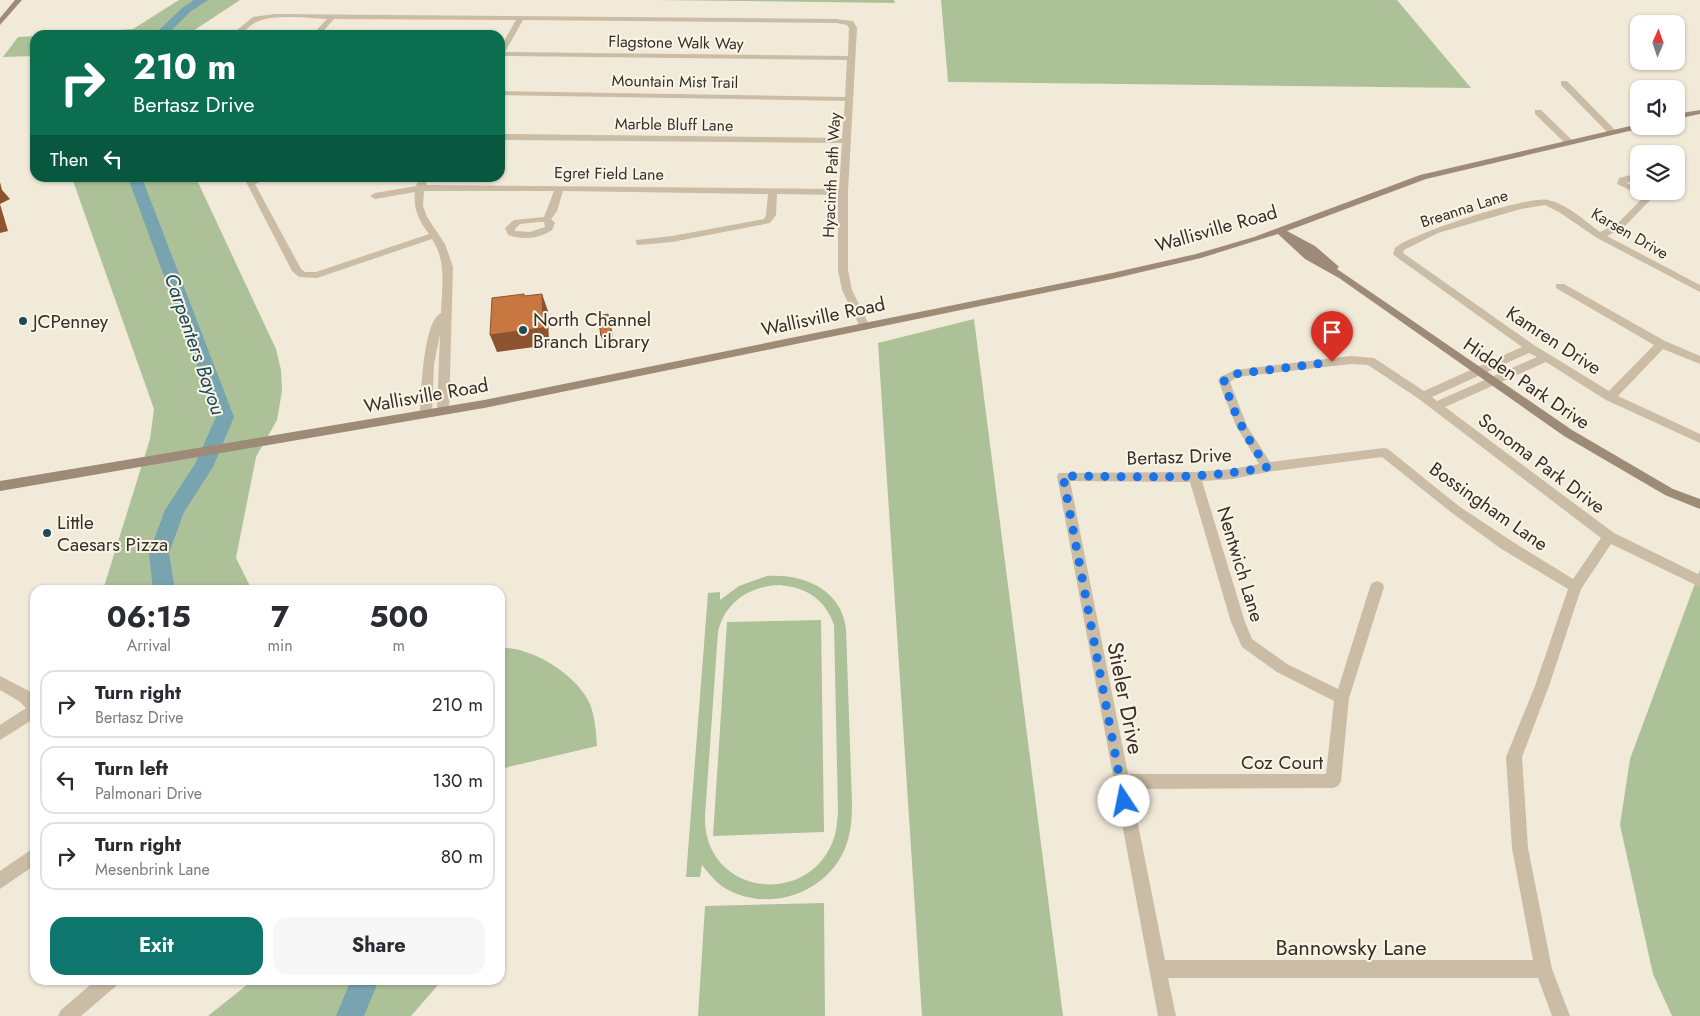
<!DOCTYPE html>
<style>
body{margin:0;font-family:Jost,sans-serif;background:#f7f7f7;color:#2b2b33;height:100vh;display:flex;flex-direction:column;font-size:19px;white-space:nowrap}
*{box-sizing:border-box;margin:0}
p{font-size:16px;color:#7c7c81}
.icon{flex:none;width:28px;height:28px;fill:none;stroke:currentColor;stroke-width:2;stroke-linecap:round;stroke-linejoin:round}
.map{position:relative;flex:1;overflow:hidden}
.sheet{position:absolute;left:30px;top:585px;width:475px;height:400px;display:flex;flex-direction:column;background:#fff;border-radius:15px;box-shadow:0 1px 4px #0004}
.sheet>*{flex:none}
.banner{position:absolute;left:30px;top:30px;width:475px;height:152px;border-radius:15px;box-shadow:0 1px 4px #0004;background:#0b6e4f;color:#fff;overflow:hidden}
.needle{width:32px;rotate:2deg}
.buttons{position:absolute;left:1630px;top:15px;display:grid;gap:10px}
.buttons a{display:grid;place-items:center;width:55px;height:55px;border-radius:10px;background:#fff;box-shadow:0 1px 4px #0004;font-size:25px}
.pin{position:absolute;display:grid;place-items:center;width:42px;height:42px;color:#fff;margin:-51px -21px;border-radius:50% 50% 50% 0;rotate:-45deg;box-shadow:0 0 5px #0007}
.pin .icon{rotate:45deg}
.me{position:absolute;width:55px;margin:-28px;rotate:349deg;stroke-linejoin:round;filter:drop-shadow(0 0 4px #0008)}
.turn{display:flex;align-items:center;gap:18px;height:105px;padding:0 20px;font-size:22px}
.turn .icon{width:65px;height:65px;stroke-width:2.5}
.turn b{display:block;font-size:35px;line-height:42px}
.then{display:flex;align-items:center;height:48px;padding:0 20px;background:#0003;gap:10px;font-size:19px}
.eta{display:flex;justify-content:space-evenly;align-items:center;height:85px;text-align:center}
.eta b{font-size:30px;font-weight:700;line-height:35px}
.cta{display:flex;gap:10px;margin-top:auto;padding:10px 20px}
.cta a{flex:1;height:58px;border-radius:15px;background:#0f766e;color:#fff;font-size:20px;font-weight:700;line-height:58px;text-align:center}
.cta a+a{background:#f7f7f7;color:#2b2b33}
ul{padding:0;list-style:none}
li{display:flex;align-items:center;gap:15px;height:68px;margin:0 10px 8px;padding:0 10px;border:2px solid #e1e1e2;border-radius:15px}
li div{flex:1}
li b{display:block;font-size:19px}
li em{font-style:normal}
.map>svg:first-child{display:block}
</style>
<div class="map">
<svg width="1700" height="1016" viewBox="0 0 1700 1016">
<rect width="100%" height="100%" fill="#f2ead9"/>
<g fill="#adc199" fill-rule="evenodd">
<polygon points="179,0 240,0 193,31 191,35 44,35 133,29"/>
<polygon points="655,0 894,0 895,3"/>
<polygon points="941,0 1397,0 1471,88 948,82"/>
<polygon points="35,36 35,56 3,57 18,37"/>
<polygon points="72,178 196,178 276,349 281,370 282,391 277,420 256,457 236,558 252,590 103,590 150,439 154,409"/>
<polygon points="974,319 1063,1016 922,1016 878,343"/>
<polygon points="1700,570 1700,1016 1672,1016 1653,974 1620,825 1630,759"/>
<path d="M767,576C802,573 842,589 846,629L852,802C852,819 851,835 844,851C823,896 765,913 723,887C715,881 708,873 702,865L700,877H686L708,593L720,592V600L739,586ZM780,585C807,588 825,599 834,625L838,812C837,820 837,829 834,838C810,909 703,896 705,816L718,632C725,602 750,586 780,585Z"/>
<polygon points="821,620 824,832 713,836 727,622"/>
<path d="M500,648C531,646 577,675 590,704C595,717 596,732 597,746L500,769Z"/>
<polygon points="824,903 825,1016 698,1016 705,906"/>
<polygon points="253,980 438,980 438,985 411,1016 208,1016"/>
</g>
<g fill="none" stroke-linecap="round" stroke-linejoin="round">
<g fill="#78a4b0" fill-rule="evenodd">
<polygon points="194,0 208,0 190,12 167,35 154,35 182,8"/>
<polygon points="128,178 142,178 234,417 213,467 184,512 169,553 175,590 153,590 149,553 165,510 195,464 216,417"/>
<polygon points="351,980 379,980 364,1016 336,1016"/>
</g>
<g fill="#cabca5" fill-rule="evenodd">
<path d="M275,14L836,19L853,21L857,28L848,192V270L852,290L870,327L865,330L861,329L842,290L838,270V195L777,194L776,215L770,223L672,242L639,245L636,244V240L672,236L764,219L766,215L768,194L563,191L557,211L551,219L555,223L552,230C539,239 522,240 508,235L505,228L514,220L544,217L554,191H424L423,206L427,217L445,244L453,267L449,411L443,415L437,411L440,334L434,364L432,414L426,418L422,417L420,414C421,395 423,321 441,313C442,287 447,262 432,239L317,278L299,277L292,271L244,178H270L255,184L301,269L305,272H316L429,234C419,221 413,209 415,192L375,199L370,196L375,193L416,186L419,178H427L426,185L839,189L842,143L500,140V134L842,138L845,101L500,95V91L845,97L847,60L500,56V48L516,20L334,19L320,35H312L327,19C308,18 276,14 259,21C247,25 246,35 231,35L253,17ZM523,20L836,23L847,25L849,28L848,56L505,52ZM539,222H544L545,227L530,232L515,231V229L520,224Z"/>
<polygon points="1561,81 1567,81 1615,130 1615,134 1609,134 1561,85"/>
<polygon points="1535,110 1541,110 1572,140 1572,144 1566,144 1535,114"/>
<path d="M1639,173V179L1626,183L1639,188V191H1659L1624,227L1607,236L1700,285V292L1597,238L1559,212L1545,205L1521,209L1438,233L1404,250L1403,253L1534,345L1609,391L1654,345L1556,288V284H1564L1665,341L1700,356V364L1663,349L1618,396L1700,434V443L1606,400L1546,362L1445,407L1614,533L1700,575V587L1611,544L1581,589L1549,686L1522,757L1528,848L1552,969L1570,1016H1552L1538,978H1168L1176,1016H1158L1057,476L1059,473L1195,472L1233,469L1259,464L1236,426L1218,380L1220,377L1235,370L1351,356L1374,358L1424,391L1522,347L1395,256L1393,254L1395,248C1410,234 1529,195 1548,200C1567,204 1585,221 1600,232L1618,223L1644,197L1617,184L1619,178ZM1529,353L1537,357L1437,401L1432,397ZM1351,364L1368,365L1419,399L1601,538L1573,579L1510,540L1460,507L1388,449L1384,448L1270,462L1247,426L1230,382L1237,377ZM1382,457L1452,513L1500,548L1568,589L1535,686L1506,757L1512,848L1533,960H1165L1131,789L1333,788L1338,786L1341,781L1349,698L1384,587L1382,583L1377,581L1372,583L1370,587L1338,689L1287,664L1252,639L1245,622L1202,481L1233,479L1267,472ZM1070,481L1190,482L1231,622L1242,647L1277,672L1334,701L1326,774H1128Z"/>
<polygon points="0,676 29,691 35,697 35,718 0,740 0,725 26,708 19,701 0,690"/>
<polygon points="35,847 35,865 0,889 0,871"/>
<polygon points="96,980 119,980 116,986 81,1016 58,1016 61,1010"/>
</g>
<g fill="#9e8b77" fill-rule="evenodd">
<polygon points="15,0 22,0 0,25 0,18"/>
<polygon points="1700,110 1700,114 1676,119 1676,114"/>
<polygon points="1639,124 1639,126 1643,126 1642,128 1426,179 1287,231 1315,246 1337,265 1339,267 1337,269 1572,430 1673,489 1700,499 1700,509 1665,495 1564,436 1339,278 1305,259 1278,234 1201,258 1112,279 484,408 0,491 0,481 484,400 1112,273 1196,254 1254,237 1420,175"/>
</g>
</g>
<g fill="#8d532e">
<polygon points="0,182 2,190 10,199 0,204"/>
<polygon points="0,204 8,231 0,233"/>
<polygon points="542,294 548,311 549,345 497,352 490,335"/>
<polygon points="608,314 614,343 604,345 601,336"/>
</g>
<g fill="#c97741" stroke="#8d532e">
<polygon points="524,294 524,296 542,294 543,328 490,335 492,298"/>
<polygon points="608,314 612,334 601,336 598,316"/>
</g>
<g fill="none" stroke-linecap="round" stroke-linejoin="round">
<path stroke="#1a73e8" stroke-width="9" stroke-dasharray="0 16.2" d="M1124,801L1063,476C1131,476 1199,481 1267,467C1247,438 1233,414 1224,380L1235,374L1332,362"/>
</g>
<g fill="#1b4a58" stroke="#faf4e6" stroke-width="2">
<circle cx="23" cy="321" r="5"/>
<circle cx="523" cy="330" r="5"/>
<circle cx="47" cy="533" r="5"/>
</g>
<g text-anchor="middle" stroke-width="4" stroke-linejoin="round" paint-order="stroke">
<g font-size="16" fill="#362e27" stroke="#faf4e6">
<text transform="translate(676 42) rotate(1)" y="6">Flagstone Walk Way</text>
<text transform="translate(675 81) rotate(1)" y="6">Mountain Mist Trail</text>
<text transform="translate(674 124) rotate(1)" y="6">Marble Bluff Lane</text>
<text transform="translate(609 173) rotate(1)" y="6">Egret Field Lane</text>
<text transform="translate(831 175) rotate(-87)" y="6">Hyacinth Path Way</text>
<text transform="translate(1464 208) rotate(-18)" y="6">Breanna Lane</text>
<text transform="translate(1630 233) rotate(30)" y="6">Karsen Drive</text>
</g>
<g font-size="19" fill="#362e27" stroke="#faf4e6">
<text transform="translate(1216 228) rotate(-16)" y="7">Wallisville Road</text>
<text transform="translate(823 316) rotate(-12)" y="7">Wallisville Road</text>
<text transform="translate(1554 340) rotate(33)" y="7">Kamren Drive</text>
<text transform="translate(1527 383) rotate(34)" y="7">Hidden Park Drive</text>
<text transform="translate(426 395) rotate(-10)" y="7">Wallisville Road</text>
<text transform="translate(1179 456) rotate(-2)" y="7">Bertasz Drive</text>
<text transform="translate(1542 463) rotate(37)" y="7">Sonoma Park Drive</text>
<text transform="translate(1489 506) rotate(35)" y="7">Bossingham Lane</text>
<text transform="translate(1241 564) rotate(73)" y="7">Nentwich Lane</text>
<text x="1282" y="769">Coz Court</text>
</g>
<g font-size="19" fill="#362e27" stroke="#faf4e6" text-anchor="start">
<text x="533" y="326">North Channel<tspan x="533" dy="22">Branch Library</tspan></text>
<text x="33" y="328">JCPenney</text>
<text x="57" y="529">Little<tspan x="57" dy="22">Caesars Pizza</tspan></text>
</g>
<g font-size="20" font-style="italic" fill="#1b4a58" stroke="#faf4e6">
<text transform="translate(195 344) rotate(71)" y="7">Carpenters Bayou</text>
</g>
<g font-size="22" fill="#362e27" stroke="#faf4e6">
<text transform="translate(1126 698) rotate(79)" y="8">Stieler Drive</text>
<text x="1351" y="955">Bannowsky Lane</text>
</g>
</g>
</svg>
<div class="buttons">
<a><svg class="needle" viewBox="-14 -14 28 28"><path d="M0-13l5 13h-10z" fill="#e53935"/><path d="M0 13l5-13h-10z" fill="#7c7c81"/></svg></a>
<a><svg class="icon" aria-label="sound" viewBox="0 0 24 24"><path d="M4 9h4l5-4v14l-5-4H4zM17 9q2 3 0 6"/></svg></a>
<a><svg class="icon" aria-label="layers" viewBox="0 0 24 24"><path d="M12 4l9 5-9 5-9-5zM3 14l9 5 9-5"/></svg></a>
</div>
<div class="pin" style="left:1332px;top:362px;background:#d93025"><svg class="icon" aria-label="arrive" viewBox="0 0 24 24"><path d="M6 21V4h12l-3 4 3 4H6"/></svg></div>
<svg class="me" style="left:1124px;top:801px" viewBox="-20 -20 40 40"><circle r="19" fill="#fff"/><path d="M0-13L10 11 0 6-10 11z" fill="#1a73e8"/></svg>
<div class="banner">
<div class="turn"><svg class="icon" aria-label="right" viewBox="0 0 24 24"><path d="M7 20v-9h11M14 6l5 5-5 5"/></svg><div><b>210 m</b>Bertasz Drive</div></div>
<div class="then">Then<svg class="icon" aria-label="left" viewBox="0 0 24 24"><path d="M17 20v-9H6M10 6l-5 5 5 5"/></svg></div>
</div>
<section class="sheet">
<div class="eta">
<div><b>06:15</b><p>Arrival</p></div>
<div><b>7</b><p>min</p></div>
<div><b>500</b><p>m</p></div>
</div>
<ul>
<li><svg class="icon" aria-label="right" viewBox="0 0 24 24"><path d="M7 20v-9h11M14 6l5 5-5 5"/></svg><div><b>Turn right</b><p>Bertasz Drive</p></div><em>210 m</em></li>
<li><svg class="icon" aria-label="left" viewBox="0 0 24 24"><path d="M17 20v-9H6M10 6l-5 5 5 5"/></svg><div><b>Turn left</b><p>Palmonari Drive</p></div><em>130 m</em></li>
<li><svg class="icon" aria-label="right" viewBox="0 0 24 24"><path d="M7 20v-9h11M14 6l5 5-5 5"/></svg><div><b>Turn right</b><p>Mesenbrink Lane</p></div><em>80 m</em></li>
</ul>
<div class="cta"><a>Exit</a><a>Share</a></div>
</section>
</div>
